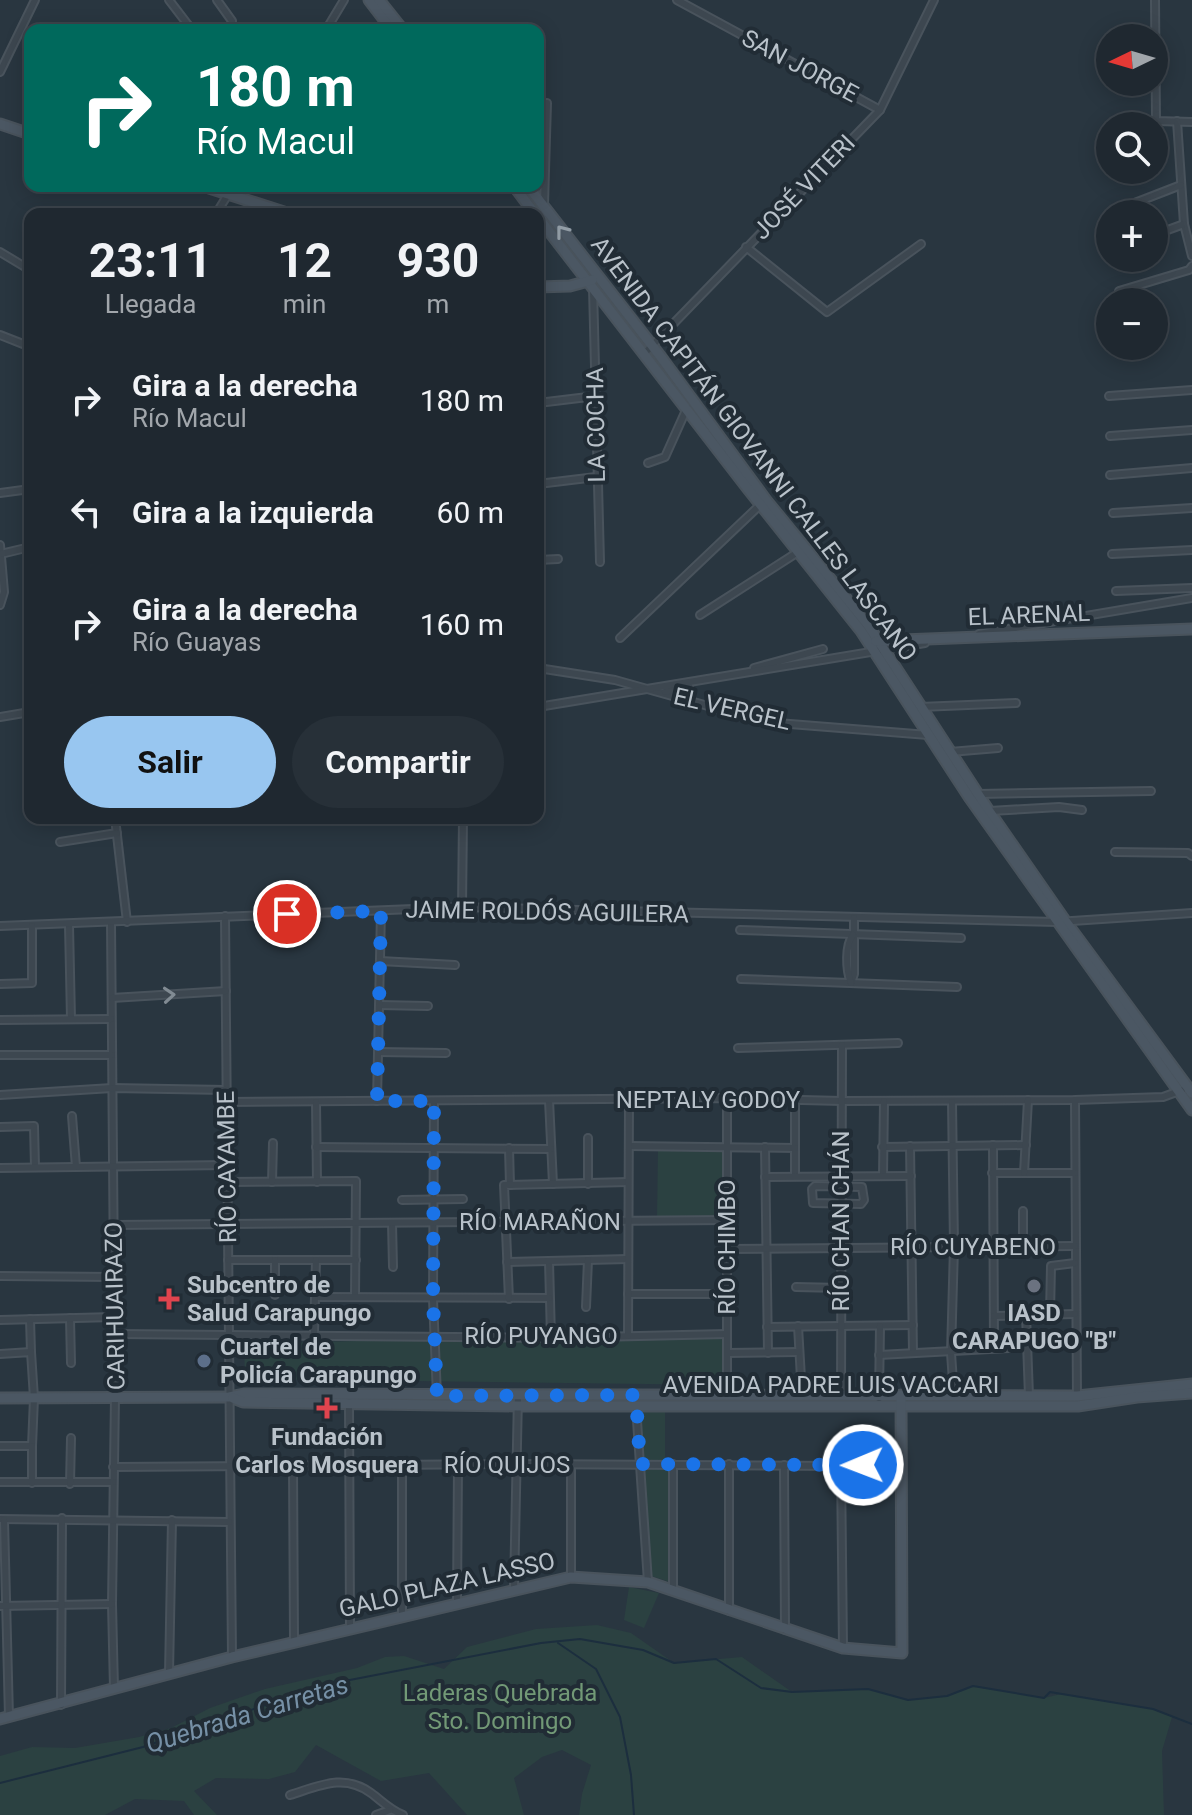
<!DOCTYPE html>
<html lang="es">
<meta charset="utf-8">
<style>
body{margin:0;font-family:Roboto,sans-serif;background:#273038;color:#f1f3f6;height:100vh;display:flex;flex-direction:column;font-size:30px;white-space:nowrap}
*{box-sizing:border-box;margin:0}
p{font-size:26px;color:#a1a6ab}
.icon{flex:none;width:44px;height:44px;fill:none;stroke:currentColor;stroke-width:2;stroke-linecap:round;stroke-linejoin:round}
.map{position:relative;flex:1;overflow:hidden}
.details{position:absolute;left:24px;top:208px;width:520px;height:616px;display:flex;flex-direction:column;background:#1f2830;border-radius:16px;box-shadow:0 4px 20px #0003,0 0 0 2px #3c444c}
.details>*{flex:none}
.guide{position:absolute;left:24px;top:24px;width:520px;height:168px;border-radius:16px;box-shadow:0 4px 20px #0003,0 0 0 2px #3c444c;background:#00695c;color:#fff;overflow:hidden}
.needle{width:52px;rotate:265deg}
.controls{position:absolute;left:1096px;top:24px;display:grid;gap:16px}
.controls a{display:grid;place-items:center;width:72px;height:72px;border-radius:50%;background:#1f2830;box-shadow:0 4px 20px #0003,0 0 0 2px #3c444c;font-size:40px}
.pin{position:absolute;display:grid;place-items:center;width:68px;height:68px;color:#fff;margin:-34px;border:4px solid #fff;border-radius:50%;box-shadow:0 2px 8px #0007}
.me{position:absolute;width:88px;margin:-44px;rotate:269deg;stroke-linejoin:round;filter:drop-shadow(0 0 6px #0008)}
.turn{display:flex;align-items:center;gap:28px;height:168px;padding:0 40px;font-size:36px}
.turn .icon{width:104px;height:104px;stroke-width:2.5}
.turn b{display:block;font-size:56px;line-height:68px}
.eta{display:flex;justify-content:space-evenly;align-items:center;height:136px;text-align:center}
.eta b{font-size:48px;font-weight:700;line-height:56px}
.primary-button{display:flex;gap:16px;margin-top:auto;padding:16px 40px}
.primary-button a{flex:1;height:92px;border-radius:48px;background:#98c6f0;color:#111;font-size:32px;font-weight:700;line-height:92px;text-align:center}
.primary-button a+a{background:#273038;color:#f1f3f6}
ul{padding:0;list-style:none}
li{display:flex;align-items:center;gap:24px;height:112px;padding:0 40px}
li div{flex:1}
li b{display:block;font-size:30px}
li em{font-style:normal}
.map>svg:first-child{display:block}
</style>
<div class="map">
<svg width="1192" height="1815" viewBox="0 0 1192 1815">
<rect width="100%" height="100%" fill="#293640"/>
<g fill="#2b4141">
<polygon points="658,1147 725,1147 726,1217 657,1220"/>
<polygon points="723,1331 724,1385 245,1379 244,1344"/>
<polygon points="665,1408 665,1460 642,1461 640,1409"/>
<polygon points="643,1468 670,1469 670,1582 651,1576"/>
<polygon points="629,1587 659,1593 644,1628 624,1620"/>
<polygon points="597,1625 631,1633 674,1663 742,1657 792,1692 868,1689 908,1700 946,1696 973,1686 1044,1698 1061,1694 1153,1709 1172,1717 1162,1751 1164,1815 579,1815 582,1794 591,1765 562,1750 542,1757 514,1778 524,1815 467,1815 429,1773 381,1781 316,1745 295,1772 269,1779 216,1778 194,1791 217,1815 194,1815 184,1801 135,1799 105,1815 0,1815 0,1756 32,1747 75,1748 139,1737 171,1728 210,1708 265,1689 357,1668 385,1657 404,1656 444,1669 467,1647 536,1629"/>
</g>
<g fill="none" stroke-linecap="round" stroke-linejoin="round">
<g stroke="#1c2e3e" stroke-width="2">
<polyline points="558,1643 596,1669 620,1717 631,1775 634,1815"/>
<polyline points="0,1783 143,1747 324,1685 541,1643 580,1639 643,1650 674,1663 716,1659 761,1688 792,1692 868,1689 908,1700 947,1696 973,1686 1044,1698 1050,1692 1153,1709 1192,1724"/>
</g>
<g stroke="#49535c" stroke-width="10">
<g id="street">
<polyline points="169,0 192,30"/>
<polyline points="217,0 232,21"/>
<polyline points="677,0 880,110"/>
<polyline points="1155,0 1156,121 1192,122"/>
<polyline points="326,30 344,0"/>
<polyline points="0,72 35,0"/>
<polyline points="1177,121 1184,224 1192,256"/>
<polyline points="544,205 547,103"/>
<polyline points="1114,211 1181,185"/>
<polyline points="216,214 233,186"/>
<polyline points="1154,235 1184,224"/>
<polyline points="746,247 827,312 921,244"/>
<polyline points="0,252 30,270"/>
<polyline points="593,288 600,562"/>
<polyline points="1119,291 1189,270 1192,266"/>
<polyline points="0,335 23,344"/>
<polyline points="645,353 880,110 934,0"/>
<polyline points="1109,396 1192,390"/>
<polyline points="538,403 596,396"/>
<polyline points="1110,436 1192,430"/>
<polyline points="648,463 665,457 687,408"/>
<polyline points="1110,475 1192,468"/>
<polyline points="538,484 596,477"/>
<polyline points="0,493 30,489"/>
<polyline points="1113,513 1192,508"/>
<polyline points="0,545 4,592 0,605"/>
<polyline points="1,554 30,547"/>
<polyline points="1112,554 1192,550"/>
<polyline points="538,560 558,559"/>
<polyline points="1116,591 1192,588"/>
<polyline points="700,615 798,552"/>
<polyline points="979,634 1192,598"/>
<polyline points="620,638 760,505"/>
<polyline points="538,668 615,680 765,722 928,735"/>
<polyline points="754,668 823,649"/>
<polyline points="665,692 689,686"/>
<polyline points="538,707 925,643"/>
<polyline points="920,707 1016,703"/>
<polyline points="0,717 30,712"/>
<polyline points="950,752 998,748"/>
<polyline points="978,794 1151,791"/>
<polyline points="990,811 1059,807 1082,810"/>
<polyline points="115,818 127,922"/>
<polyline points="60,842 117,833"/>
<polyline points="1115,852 1188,853 1192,856"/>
<polyline points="462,907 463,818"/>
<polyline points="225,916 232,1657"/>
<polyline points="111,922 115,1397 112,1604 114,1689"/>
<polyline points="69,925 71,1019"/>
<polyline points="0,926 462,907 1057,922 1192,913"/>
<polyline points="740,930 961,938"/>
<polyline points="380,961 455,965"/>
<polyline points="741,979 957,987"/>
<polyline points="851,983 854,974 854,918"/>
<path d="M851,983C846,970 845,945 853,935"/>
<polyline points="0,984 32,983 32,926"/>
<polyline points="112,998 226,991"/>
<polyline points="379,1005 428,1006"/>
<polyline points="0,1020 111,1019"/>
<polyline points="738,1048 898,1043"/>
<polyline points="378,1052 446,1053"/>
<polyline points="0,1055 112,1055"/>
<polyline points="0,1095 112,1088 226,1090"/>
<polyline points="795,1099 795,1176"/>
<polyline points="549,1100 553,1184"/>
<polyline points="1075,1100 1077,1397"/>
<polyline points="377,1101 381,911"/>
<polyline points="434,1101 433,1299 437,1396"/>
<polyline points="226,1102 727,1098 842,1101 1075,1100 1163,1097 1182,1090"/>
<polyline points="316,1102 317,1182"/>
<polyline points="952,1102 954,1247 951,1353 954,1396"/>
<polyline points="72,1116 76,1167"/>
<polyline points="0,1127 34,1126 35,1167"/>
<polyline points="588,1138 588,1184"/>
<polyline points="993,1145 994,1347"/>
<polyline points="629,1146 795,1148"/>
<polyline points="910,1146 913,1353"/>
<polyline points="316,1147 551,1149"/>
<polyline points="765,1147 768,1353"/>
<polyline points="882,1147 1026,1145"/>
<polyline points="509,1148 510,1185"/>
<polyline points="0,1168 227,1165"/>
<polyline points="992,1173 1075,1173"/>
<polyline points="1024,1173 1028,1100"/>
<polyline points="883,1176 884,1101"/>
<polyline points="765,1177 911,1176"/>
<polyline points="227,1182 356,1181 355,1297"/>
<polyline points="272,1182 273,1143"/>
<polygon points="815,1186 862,1187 864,1200 861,1204 813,1203 812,1189"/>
<polyline points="402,1200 463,1199"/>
<polyline points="392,1223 393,1267"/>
<polyline points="114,1225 727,1220"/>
<polyline points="1023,1247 1023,1211"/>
<polyline points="727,1249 1075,1246"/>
<polyline points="228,1260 356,1260"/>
<polyline points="275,1260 275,1295"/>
<polyline points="549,1261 551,1338"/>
<polyline points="507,1262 628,1259"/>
<polyline points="0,1276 115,1277"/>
<polyline points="796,1287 841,1288"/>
<polyline points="628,1294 727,1294"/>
<polyline points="315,1297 549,1298"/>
<polyline points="509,1299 504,1185 628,1182"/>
<polyline points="586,1307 588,1260"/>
<polyline points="1050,1314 1051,1266 1075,1263"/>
<polyline points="1026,1315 1029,1396"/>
<polyline points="994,1316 1075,1314"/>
<polyline points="70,1318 71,1363"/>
<polyline points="30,1319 31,1352"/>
<polyline points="0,1320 114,1317"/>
<polyline points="798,1326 802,1396"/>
<polyline points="767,1327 913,1325"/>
<polyline points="115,1334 551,1338 727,1334"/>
<polyline points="314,1334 316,1260"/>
<polyline points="628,1336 629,1100"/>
<polyline points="727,1353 798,1352"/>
<polyline points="0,1354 31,1352 34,1398 32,1446 0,1446"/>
<polyline points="879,1355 1026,1347"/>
<polyline points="727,1395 727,1098"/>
<polyline points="841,1397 842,1045"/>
<polyline points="879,1398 880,1326"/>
<polyline points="349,1402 350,1628"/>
<polyline points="636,1406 648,1582"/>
<polyline points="571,1465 571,1577"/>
<polyline points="784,1465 785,1630"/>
<polyline points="293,1466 294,1642"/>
<polyline points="841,1466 843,1648"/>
<polyline points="113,1467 517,1464 841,1466 901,1463"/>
<polyline points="0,1482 113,1482"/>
<polyline points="32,1483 32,1446"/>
<polyline points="70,1484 71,1438"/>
<polyline points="0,1519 229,1522"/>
<polyline points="4,1520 9,1717"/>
<polyline points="514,1589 518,1396"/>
<polyline points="673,1591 673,1464"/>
<polyline points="457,1603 458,1465"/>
<polyline points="0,1606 112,1604"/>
<polyline points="729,1611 729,1464"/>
<polyline points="402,1615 402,1465"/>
<polyline points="169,1674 172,1520"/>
<polyline points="61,1705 62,1518"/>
<path d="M290,1795C319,1786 344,1773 371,1793C382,1801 390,1810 403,1815"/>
<polyline points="376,1815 390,1810"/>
</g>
</g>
<g stroke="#49535c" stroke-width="13">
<g id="secondary">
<polyline points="369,0 392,30"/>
<polyline points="379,0 403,30"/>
<polyline points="0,124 30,134"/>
<polyline points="203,186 290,214"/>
<polyline points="514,186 535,214"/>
<polyline points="528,186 661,357 766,500 868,625 989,811 1066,922 1192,1093"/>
<polyline points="538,217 748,489 861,631 969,797 1192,1110"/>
<polyline points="538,287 570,286 592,280"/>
<polyline points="876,641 1192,629"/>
<polyline points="0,1398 229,1397 244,1394 1077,1396 1192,1384"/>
<polyline points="233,1398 243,1402 518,1406 1078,1406 1137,1397 1192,1393"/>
<polyline points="0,1719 232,1657 571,1577 648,1582 843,1648 902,1653 901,1395"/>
</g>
</g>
<use href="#street" stroke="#3d4750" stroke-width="6"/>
<use href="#secondary" stroke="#4b5763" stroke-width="9"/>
</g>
<defs><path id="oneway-chevron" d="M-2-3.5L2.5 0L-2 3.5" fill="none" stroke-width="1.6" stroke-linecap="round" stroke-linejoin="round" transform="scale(2)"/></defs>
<use stroke="#929da6" href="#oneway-chevron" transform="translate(562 231) rotate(-128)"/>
<use stroke="#818b93" href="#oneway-chevron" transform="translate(169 995) rotate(-4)"/>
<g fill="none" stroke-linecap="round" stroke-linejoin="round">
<polyline stroke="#1a73e8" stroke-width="14" stroke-dasharray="0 25.2" points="287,914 381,911 377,1101 434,1101 433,1299 437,1396 636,1395 640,1464 863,1465"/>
</g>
<circle fill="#6b7280" stroke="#212c35" stroke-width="3" cx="1034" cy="1286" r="8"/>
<g fill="#e0444e" stroke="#212c35" stroke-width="3">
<path d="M165 1287h8v8h8v8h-8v8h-8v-8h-8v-8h8z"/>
<path d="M323 1396h8v8h8v8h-8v8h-8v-8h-8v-8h8z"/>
</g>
<circle fill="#5c6f8a" stroke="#212c35" stroke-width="3" cx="204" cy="1361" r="8"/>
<g text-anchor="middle" stroke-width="8" stroke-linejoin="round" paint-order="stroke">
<g font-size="24" fill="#b9c2ca" stroke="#212c35">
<text transform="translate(800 66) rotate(28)" y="8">SAN JORGE</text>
<text transform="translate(804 187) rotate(-46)" y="8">JOSÉ VITERI</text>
<text transform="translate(596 425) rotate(-91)" y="8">LA COCHA</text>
<text transform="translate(754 449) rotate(53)" y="8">AVENIDA CAPITÁN GIOVANNI CALLES LASCANO</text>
<text transform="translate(1029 615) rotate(-2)" y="8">EL ARENAL</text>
<text transform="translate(732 709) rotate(13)" y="8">EL VERGEL</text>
<text transform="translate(547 912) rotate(1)" y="8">JAIME ROLDÓS AGUILERA</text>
<text x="708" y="1108">NEPTALY GODOY</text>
<text transform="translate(227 1167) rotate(-91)" y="8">RÍO CAYAMBE</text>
<text transform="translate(841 1221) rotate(-90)" y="8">RÍO CHAN CHÁN</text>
<text x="540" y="1230">RÍO MARAÑON</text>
<text transform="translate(727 1247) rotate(-90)" y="8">RÍO CHIMBO</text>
<text x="973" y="1255">RÍO CUYABENO</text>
<text transform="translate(115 1306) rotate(-91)" y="8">CARIHUAIRAZO</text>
<text x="541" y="1344">RÍO PUYANGO</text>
<text x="831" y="1393">AVENIDA PADRE LUIS VACCARI</text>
<text x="507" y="1473">RÍO QUIJOS</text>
<text transform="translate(447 1585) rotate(-13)" y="8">GALO PLAZA LASSO</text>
</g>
<g font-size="24" font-weight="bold" fill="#b9c2ca" stroke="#212c35" text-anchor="start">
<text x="187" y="1293">Subcentro de<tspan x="187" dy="28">Salud Carapungo</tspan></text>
<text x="1034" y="1321" text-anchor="middle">IASD<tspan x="1034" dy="28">CARAPUGO "B"</tspan></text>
<text x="220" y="1355">Cuartel de<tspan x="220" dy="28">Policía Carapungo</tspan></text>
<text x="327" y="1445" text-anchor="middle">Fundación<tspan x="327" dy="28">Carlos Mosquera</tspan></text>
</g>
<g font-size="24" fill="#729976" stroke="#212c35">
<text x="500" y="1701">Laderas Quebrada<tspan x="500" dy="28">Sto. Domingo</tspan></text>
</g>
<g font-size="26" font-style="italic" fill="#7690a6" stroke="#212c35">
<text transform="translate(247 1714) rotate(-17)" y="9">Quebrada Carretas</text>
</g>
</g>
</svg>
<div class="controls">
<a><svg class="needle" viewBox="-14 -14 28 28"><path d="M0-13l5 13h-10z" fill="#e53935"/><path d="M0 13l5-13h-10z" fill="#a1a6ab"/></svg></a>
<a><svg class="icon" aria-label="search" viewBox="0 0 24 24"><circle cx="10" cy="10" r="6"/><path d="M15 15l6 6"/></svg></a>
<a>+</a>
<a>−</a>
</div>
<div class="pin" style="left:287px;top:914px;background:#d93025"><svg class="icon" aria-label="arrive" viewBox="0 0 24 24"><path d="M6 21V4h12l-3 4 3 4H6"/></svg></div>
<svg class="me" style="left:863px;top:1465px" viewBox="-20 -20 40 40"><circle r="17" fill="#1a73e8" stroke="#fff" stroke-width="3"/><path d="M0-11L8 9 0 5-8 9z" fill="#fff"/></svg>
<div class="guide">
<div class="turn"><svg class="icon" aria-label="right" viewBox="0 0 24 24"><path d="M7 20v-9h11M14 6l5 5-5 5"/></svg><div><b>180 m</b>Río Macul</div></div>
</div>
<section class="details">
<div class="eta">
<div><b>23:11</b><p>Llegada</p></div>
<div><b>12</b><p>min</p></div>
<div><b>930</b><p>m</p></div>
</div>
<ul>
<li><svg class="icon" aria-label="right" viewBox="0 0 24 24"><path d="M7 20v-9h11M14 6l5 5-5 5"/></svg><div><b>Gira a la derecha</b><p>Río Macul</p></div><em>180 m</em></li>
<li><svg class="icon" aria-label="left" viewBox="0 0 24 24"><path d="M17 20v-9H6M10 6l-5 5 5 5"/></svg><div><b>Gira a la izquierda</b></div><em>60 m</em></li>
<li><svg class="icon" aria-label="right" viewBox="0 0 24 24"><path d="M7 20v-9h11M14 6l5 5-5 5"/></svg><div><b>Gira a la derecha</b><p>Río Guayas</p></div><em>160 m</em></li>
</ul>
<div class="primary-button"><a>Salir</a><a>Compartir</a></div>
</section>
</div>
